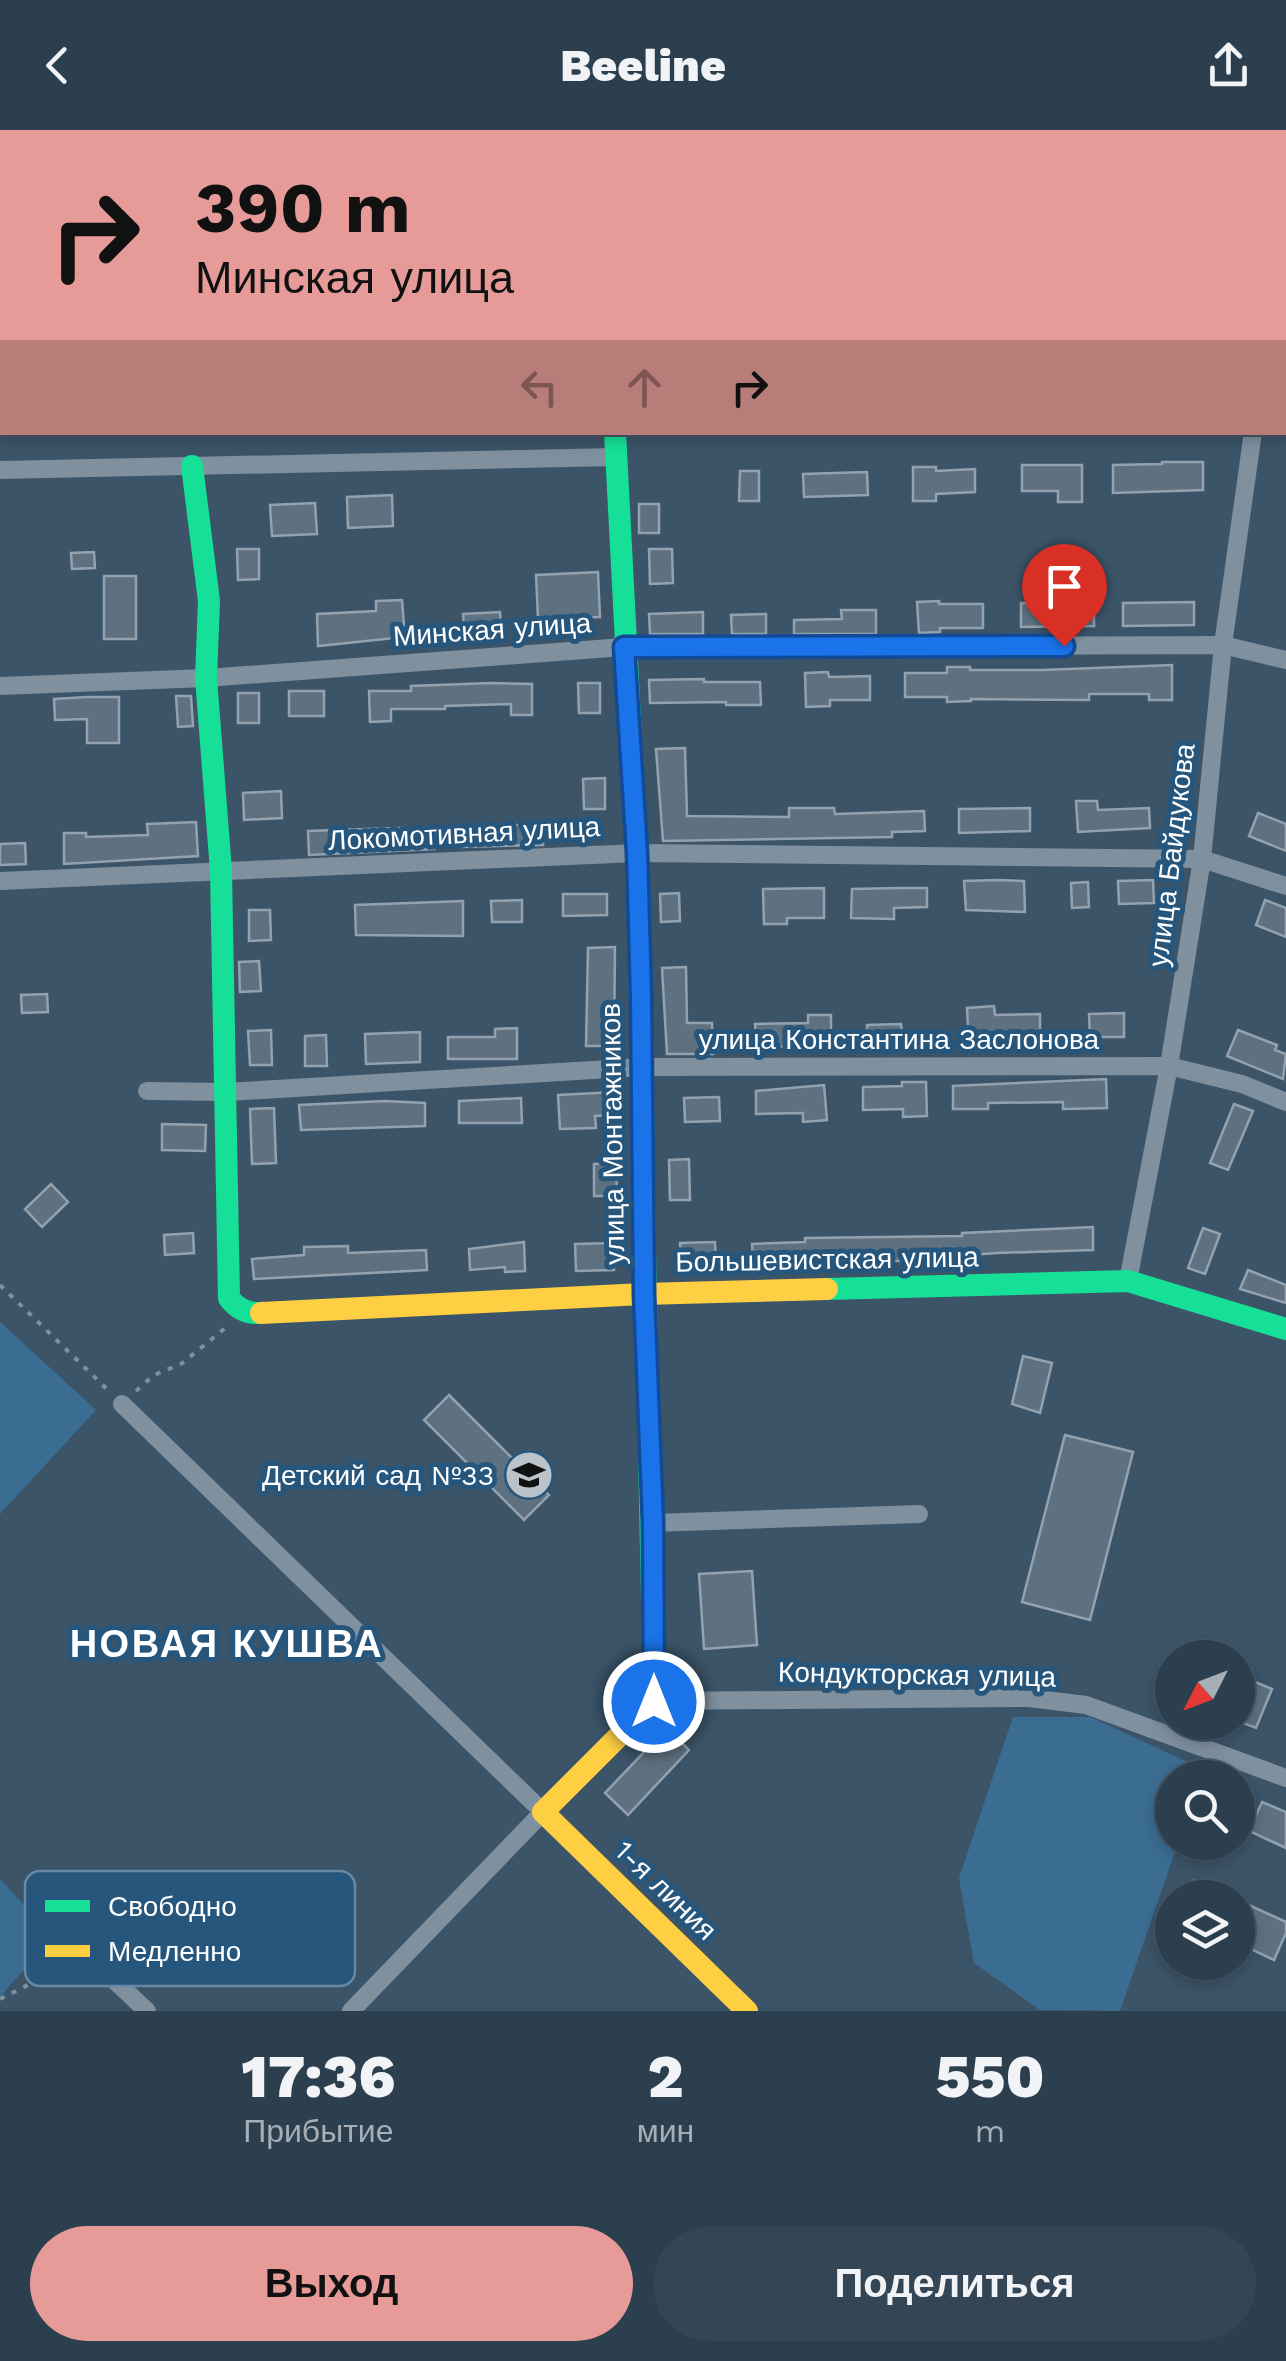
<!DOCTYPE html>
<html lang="ru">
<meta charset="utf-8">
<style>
body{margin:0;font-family:"Work Sans",sans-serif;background:#344655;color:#f1f3f6;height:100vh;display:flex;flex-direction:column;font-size:38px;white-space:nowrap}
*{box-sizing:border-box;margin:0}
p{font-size:32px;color:#a6afb6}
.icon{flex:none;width:55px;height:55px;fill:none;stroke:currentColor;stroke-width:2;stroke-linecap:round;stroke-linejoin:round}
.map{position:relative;height:1881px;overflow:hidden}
.details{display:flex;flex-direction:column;background:#2c3f4e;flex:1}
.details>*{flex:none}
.top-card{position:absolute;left:0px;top:0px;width:1288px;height:305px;box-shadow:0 5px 15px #0003,0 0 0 2px #485866;background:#e69b98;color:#111;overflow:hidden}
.needle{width:65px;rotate:228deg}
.controls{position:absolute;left:1155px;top:1510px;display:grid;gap:20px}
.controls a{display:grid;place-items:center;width:100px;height:100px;border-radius:50%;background:#2c3f4e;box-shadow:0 5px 15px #0003,0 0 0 2px #485866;font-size:50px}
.pin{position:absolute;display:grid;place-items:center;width:85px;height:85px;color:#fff;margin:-102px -42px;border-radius:50% 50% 50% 0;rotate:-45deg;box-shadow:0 0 10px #0007}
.pin .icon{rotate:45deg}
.me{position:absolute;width:110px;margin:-55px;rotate:0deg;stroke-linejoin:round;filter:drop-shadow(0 0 8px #0008)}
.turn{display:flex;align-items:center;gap:35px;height:210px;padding:0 30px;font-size:45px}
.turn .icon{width:130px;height:130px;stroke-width:2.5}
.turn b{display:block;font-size:70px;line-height:85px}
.lanes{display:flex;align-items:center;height:95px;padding:0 30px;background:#0003;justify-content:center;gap:50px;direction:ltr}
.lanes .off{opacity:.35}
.eta{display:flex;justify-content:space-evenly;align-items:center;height:170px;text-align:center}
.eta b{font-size:60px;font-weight:800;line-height:70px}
.button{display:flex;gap:20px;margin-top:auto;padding:20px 30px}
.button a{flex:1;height:115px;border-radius:60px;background:#e69b98;color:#111;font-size:40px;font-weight:800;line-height:115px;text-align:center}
.button a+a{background:#344655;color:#f1f3f6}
header{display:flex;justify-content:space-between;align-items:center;height:130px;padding:0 30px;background:#2c3f4e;font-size:45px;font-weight:800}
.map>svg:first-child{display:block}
</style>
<header><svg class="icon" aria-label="back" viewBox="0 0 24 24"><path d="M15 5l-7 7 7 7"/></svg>Beeline<svg class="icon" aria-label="share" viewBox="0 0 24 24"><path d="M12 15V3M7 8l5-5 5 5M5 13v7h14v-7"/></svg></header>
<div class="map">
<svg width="1286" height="1881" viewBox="0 0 1286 1881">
<rect width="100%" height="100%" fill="#3b5468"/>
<g fill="#3b6c92">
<polygon points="0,1192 96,1280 0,1384"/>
<polygon points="1013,1587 1090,1587 1203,1639 1200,1647 1172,1648 1172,1712 1178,1713 1120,1881 1040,1880 974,1833 959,1748"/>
<polygon points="0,1749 53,1806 0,1867"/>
</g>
<g fill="#5d7180" stroke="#93a2ae" stroke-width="2.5">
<polygon points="1162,332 1203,332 1203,360 1113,363 1113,335 1162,334"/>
<polygon points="1022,335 1082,335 1082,372 1058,372 1058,361 1022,361"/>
<polygon points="913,337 936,337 936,341 975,339 975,362 936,364 936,371 913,371"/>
<polygon points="740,341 759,341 759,371 739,371"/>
<polygon points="867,342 868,365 804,367 803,344"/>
<polygon points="392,365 393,396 348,398 347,367"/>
<polygon points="315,373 317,404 272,406 270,375"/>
<rect x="639" y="374" width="20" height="29"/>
<polygon points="237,419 259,419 259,449 238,450"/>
<polygon points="649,419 672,419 673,453 650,454"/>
<polygon points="94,422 95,438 72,439 71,423"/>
<polygon points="598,442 600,487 538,490 536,445"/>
<rect x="104" y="446" width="32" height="63"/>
<polygon points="402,470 405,507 318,516 317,484 376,481 376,471"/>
<polygon points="939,471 939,474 983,474 983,498 940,498 940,502 919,503 917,472"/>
<polygon points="1194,472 1194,495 1123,496 1123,473"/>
<polygon points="1021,473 1094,477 1094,496 1021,497"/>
<polygon points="841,480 876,480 876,504 794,504 794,490 842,489"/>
<polygon points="500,482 502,508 465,510 463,484"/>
<polygon points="703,482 703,504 650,504 649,484"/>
<polygon points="766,484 766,504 732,504 731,485"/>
<polygon points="1172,535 1172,570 1149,570 1149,564 1089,564 1089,570 971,569 971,571 947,572 947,567 905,567 905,543 947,543 947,537 970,537 970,540 1042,540"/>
<polygon points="828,542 829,547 870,546 870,570 830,570 830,576 806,577 805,543"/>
<polygon points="704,549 704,552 760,552 761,575 726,575 726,572 650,573 649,550"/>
<polygon points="491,553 532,554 532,585 511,585 511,574 445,576 445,579 391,579 391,591 370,592 369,561 411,561 411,556"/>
<polygon points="578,553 600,553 600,583 579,583"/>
<rect x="289" y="561" width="35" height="25"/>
<rect x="238" y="563" width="21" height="30"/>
<polygon points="176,566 191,566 193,596 178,597"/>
<polygon points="87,567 119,567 119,613 87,613 87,589 55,590 54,569"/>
<polygon points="685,618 687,686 789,687 789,678 834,678 835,684 924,681 925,701 892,702 892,707 663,711 656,619"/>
<polygon points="605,648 605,679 584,679 583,649"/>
<polygon points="281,661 282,688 244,690 243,663"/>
<polygon points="1076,671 1097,671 1098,680 1149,678 1150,698 1078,702"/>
<polygon points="1030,678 1030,701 959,703 959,679"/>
<polygon points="1258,683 1286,694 1286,721 1249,706"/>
<polygon points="196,692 198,726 64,734 64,703 86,703 86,707 148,705 147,694"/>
<polygon points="543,694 543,715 461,717 461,697"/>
<polygon points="397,698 433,699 434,719 309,725 308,701"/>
<polygon points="25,713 26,734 0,735 0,714"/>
<polygon points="998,750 1024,751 1025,782 966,780 964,751"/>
<polygon points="1153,750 1154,773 1119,774 1118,751"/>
<polygon points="1088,752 1089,777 1072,778 1071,753"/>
<polygon points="824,758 824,788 787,788 787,794 764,794 763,759"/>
<polygon points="899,758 927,758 927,777 894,778 894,789 851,788 852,759"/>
<polygon points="679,763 680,791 661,792 660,764"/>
<polygon points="563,764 607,764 607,785 563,786"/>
<polygon points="522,770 522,792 492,792 491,771"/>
<polygon points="1265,770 1286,778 1286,807 1256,795"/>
<polygon points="463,771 463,806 356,805 355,775"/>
<polygon points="249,780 270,780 271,810 249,811"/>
<polygon points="615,817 614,916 586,916 588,818"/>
<polygon points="259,831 261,861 240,862 239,832"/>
<polygon points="686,837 687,893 712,893 713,924 667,924 662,838"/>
<polygon points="47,864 48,882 22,883 21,865"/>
<polygon points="994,876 995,885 1040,884 1040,908 996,909 996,916 969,918 967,878"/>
<polygon points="1124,883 1124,907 1090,907 1089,884"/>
<polygon points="808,885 831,885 831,920 808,920 808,916 756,917 755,894 808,893"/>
<polygon points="901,894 902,902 933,901 934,917 867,918 867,895"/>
<polygon points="517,898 517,929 448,929 448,907 495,907 495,899"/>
<polygon points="271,900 272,935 250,935 248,901"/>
<polygon points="1238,900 1277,915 1275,920 1286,924 1283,949 1227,926"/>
<polygon points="420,902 420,932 366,934 365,904"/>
<polygon points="326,905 327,936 305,936 305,906"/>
<polygon points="1106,949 1107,978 1063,979 1063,972 988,973 988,979 953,979 953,956"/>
<polygon points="902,952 926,952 927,986 903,987 903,979 863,980 863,957 902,956"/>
<polygon points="824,955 827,990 803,992 803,983 756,984 756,961"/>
<polygon points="615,962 617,985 595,986 596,998 560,999 558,965"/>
<polygon points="719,967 720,991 685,992 684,968"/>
<polygon points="521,968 522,993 459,993 459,971"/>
<polygon points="385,971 425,973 425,996 301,1000 299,975"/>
<polygon points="1234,974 1253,981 1228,1040 1210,1033"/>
<polygon points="274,978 276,1033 252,1034 250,979"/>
<polygon points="162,994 206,995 205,1021 162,1020"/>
<polygon points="689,1029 690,1070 670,1070 669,1030"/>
<polygon points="616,1033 617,1066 594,1066 594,1034"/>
<polygon points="51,1054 68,1072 42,1097 25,1079"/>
<polygon points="1093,1097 1093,1120 997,1123 942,1127 942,1130 753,1134 752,1114 805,1112 805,1108 962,1106 962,1103"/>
<polygon points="1203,1098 1220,1104 1205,1144 1188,1138"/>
<polygon points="193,1103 194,1123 165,1125 164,1105"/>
<polygon points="524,1112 525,1141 505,1142 505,1137 470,1140 469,1119"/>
<polygon points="715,1112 716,1135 681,1136 680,1113"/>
<polygon points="614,1113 614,1140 576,1141 575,1114"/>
<polygon points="348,1116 348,1123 426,1120 427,1140 254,1149 252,1129 304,1125 304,1117"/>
<polygon points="1248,1140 1286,1155 1286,1173 1240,1159"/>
<polygon points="1023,1226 1052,1233 1040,1283 1012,1274"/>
<polygon points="449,1265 549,1365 524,1390 424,1290"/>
<polygon points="1065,1305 1133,1322 1090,1490 1022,1472"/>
<polygon points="752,1441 757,1515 704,1519 699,1444"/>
<polygon points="1246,1548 1272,1559 1256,1598 1238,1591 1238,1567"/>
<polygon points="667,1598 689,1620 628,1685 605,1663"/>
<polygon points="1262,1672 1286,1682 1286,1718 1249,1701"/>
<polygon points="1194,1750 1233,1768 1186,1768"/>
<polygon points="1238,1770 1286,1792 1286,1803 1274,1830 1238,1813"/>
</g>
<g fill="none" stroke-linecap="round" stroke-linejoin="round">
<g stroke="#7f909f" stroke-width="4" stroke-dasharray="5 8" stroke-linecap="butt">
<polyline points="0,1155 111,1263"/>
<polyline points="136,1261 154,1245 181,1234 229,1195"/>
<polyline points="0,1869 54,1842 85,1833 96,1839"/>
</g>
<g stroke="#7f909f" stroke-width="9">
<polyline points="269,0 269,2"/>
<polyline points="340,0 340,2"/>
<polyline points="498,0 498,2"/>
</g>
<g stroke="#7f909f" stroke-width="18">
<polyline points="1285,96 1286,90"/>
<polyline points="1285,245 1286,245"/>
<polyline points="0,340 616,327"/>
<polyline points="0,556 206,548 624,517 1223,515 1286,530"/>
<polyline points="0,751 637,723 1202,729 1286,756"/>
<polyline points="147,961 227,962 643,937 1169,936 1242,954 1286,972"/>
<polyline points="1128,1151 1169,936 1202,729 1223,515 1253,302"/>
<polyline points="122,1274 543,1682 351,1881"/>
<polyline points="653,1393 919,1384"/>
<polyline points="654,1571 1029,1568 1086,1575 1286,1648"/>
<polyline points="112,1848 147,1881"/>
</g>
<g stroke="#16e098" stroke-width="22">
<polyline points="610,0 610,2"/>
<polyline points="615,302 637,723 654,1571 617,1608"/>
<path d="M192,336L209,471L206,548L221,741L229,1168C237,1179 247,1184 261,1183"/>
<polyline points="827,1159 1128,1151 1286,1199"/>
</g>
<g stroke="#ffcf43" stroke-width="22">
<polyline points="261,1183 643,1164 827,1159"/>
<polyline points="617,1608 543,1682 747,1881"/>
</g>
</g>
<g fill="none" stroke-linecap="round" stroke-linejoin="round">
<g stroke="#114b97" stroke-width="25">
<polyline id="route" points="654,1572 653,1392 644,1164 641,866 637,722 624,517 1064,516"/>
</g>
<use href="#route" stroke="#1a73e8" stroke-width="18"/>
</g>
<defs>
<g id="school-disc" transform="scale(2.5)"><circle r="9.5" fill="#bac3ca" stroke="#27567c"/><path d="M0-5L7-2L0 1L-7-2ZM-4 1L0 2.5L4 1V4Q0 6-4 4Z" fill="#111"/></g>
</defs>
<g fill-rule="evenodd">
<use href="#school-disc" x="529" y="1345"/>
</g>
<g text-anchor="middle" stroke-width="10" stroke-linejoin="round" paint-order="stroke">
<g font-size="28" fill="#fff" stroke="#27567c">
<text transform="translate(492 499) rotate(-4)" y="10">Минская улица</text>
<text transform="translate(464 703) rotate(-3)" y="10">Локомотивная улица</text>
<text transform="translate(1171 725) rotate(-83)" y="10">улица Байдукова</text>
<text x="899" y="919">улица Константина Заслонова</text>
<text transform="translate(612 1004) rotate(-91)" y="10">улица Монтажников</text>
<text transform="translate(827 1129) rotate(-1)" y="10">Большевистская улица</text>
<text transform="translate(917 1544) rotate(1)" y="10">Кондукторская улица</text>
<text transform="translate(666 1760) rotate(44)" y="10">1-я линия</text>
</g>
<g font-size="28" fill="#fff" stroke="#27567c" text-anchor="end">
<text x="494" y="1355">Детский сад №33</text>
</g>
<g font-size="38" font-weight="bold" letter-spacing="2.5" fill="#fff" stroke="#27567c">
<text x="227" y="1527">НОВАЯ КУШВА</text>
</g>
</g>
<rect x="25" y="1741" width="330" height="115" rx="15" fill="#27567c" stroke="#6889a3" stroke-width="2.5"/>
<rect x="45" y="1770" width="45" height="12" fill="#16e098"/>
<rect x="45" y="1815" width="45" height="12" fill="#ffcf43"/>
<g font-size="28" fill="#fff">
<text x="108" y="1786">Свободно</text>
<text x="108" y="1831">Медленно</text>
</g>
</svg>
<div class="controls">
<a><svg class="needle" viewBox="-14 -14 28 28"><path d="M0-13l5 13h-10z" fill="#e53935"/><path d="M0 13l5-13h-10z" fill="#a6afb6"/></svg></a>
<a><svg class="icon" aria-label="search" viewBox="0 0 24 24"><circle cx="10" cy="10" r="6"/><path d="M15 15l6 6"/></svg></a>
<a><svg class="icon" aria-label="layers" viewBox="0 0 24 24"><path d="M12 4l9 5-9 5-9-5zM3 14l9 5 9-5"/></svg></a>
</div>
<div class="pin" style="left:1064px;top:516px;background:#d93025"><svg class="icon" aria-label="arrive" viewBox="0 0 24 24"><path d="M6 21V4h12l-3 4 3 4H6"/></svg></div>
<svg class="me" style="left:654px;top:1572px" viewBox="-20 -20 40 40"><circle r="17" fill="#1a73e8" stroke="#fff" stroke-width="3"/><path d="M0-11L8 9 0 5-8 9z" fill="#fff"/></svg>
<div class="top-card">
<div class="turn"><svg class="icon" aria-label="right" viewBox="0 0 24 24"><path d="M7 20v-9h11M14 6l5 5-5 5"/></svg><div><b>390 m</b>Минская улица</div></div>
<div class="lanes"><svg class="icon off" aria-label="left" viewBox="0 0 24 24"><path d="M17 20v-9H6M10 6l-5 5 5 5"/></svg><svg class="icon off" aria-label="ahead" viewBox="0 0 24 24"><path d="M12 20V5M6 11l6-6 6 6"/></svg><svg class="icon" aria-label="right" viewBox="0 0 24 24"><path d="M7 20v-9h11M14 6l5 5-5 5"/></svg></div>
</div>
</div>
<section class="details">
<div class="eta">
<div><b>17:36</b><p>Прибытие</p></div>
<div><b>2</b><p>мин</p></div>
<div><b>550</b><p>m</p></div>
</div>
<div class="button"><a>Выход</a><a>Поделиться</a></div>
</section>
